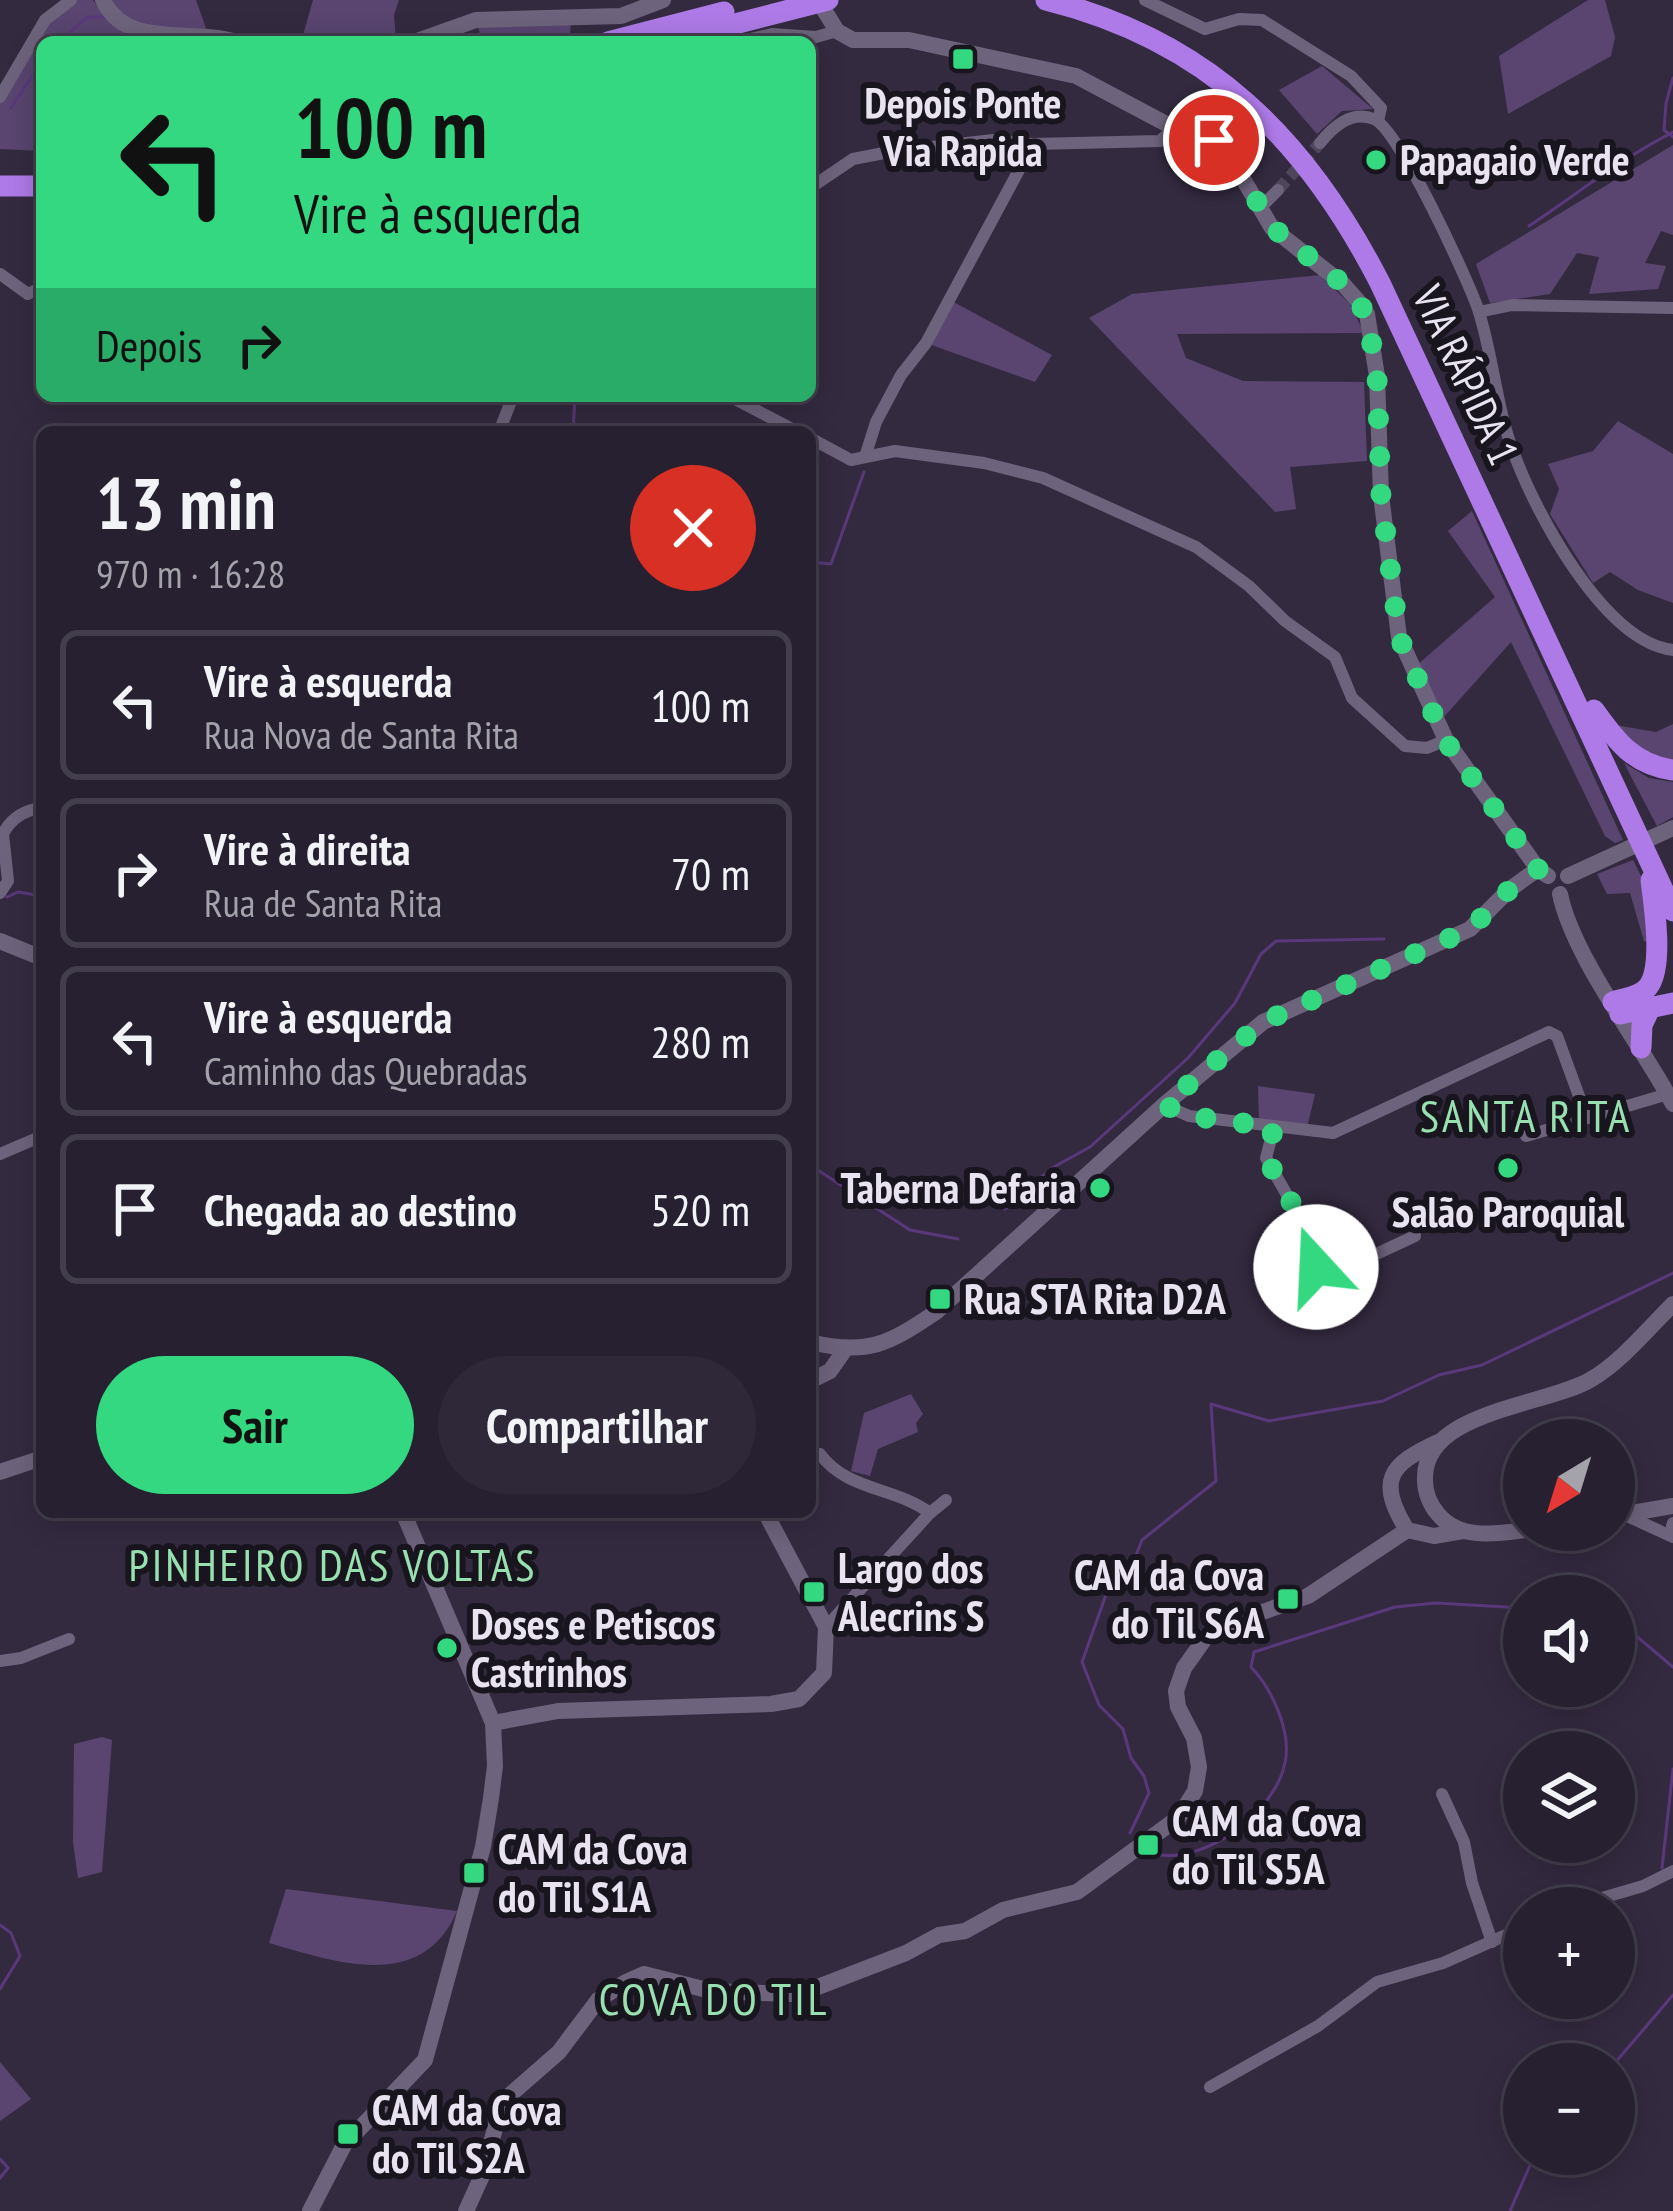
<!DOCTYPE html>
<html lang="pt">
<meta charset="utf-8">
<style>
body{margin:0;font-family:"PT Sans Narrow",sans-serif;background:#2f2838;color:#f1f3f6;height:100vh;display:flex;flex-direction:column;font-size:45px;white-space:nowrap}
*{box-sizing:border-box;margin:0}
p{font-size:39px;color:#a4a3ab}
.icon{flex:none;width:66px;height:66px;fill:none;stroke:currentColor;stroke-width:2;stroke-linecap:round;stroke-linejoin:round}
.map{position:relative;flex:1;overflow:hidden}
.details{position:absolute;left:36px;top:426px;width:780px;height:1092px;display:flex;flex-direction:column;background:#272030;border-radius:18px;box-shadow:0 6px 30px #0003,0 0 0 3px #433e4c}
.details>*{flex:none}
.top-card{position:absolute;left:36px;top:36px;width:780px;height:366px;border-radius:18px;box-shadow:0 6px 30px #0003,0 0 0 3px #433e4c;background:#34d881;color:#111;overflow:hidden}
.needle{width:78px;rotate:218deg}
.controls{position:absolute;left:1503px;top:1419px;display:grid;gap:24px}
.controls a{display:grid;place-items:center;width:132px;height:132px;border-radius:50%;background:#272030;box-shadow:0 6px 30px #0003,0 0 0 3px #433e4c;font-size:60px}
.pin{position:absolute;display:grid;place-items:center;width:102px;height:102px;color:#fff;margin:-51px;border:6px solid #fff;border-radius:50%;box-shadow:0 3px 12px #0007}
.me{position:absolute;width:132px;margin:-66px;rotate:340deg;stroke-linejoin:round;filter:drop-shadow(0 0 9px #0008)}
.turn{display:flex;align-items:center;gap:42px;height:252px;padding:0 60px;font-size:54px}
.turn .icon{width:156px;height:156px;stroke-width:2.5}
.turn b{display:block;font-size:84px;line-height:102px}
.then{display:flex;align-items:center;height:114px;padding:0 60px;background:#0003;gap:24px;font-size:45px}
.round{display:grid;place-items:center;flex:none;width:126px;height:126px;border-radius:63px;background:#2f2838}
.headline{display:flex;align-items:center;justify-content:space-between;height:204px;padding:0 60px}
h1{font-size:72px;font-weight:700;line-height:90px}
.cta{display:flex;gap:24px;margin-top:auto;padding:24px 60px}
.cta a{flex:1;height:138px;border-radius:72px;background:#34d881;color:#111;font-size:48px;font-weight:700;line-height:138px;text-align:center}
.cta a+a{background:#2f2838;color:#f1f3f6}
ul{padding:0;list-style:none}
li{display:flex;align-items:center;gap:36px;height:150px;margin:0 24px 18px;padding:0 36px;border:6px solid #433e4c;border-radius:18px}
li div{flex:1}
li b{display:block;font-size:45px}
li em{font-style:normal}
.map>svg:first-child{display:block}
</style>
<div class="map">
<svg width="1673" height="2211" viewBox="0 0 1673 2211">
<rect width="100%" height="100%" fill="#342a40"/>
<g fill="#594570">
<polygon points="71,0 93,0 106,18 148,42 42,42 42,151 0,149 0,97 45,20"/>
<path d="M112,0H196L207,31C173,29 131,34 112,0Z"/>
<polygon points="313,0 399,0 394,15 396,42 301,42"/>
<polygon points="1588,0 1605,0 1615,37 1611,56 1508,114 1499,56"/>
<polygon points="571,16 570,40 564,42 482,42 476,20"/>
<polygon points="1322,66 1373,109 1342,111 1317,134 1279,90"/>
<polygon points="1673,145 1673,235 1661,231 1645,263 1666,266 1658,289 1589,294 1599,257 1577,253 1550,294 1490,303 1476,264"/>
<polygon points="1320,275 1350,304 1364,333 1177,334 1186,358 1243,381 1364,382 1367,461 1290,467 1296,509 1275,512 1089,318 1132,294"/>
<polygon points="948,299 1052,355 1035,382 926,343"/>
<polygon points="1618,421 1673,454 1673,603 1638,590 1610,572 1593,583 1550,514 1559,489 1548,464 1593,451"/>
<polygon points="1472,511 1623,840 1615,843 1605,836 1511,642 1443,718 1416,666 1495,597 1448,531"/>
<polygon points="1673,724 1673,763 1643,757 1615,725 1656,732"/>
<polygon points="1624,763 1649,778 1673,782 1673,817 1657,826"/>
<polygon points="1633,860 1643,880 1652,943 1644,941 1630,893 1607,894 1597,874"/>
<polygon points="1258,1086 1315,1094 1307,1128 1259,1121"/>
<polygon points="911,1394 923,1414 916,1423 918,1432 878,1449 870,1476 851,1471 864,1413"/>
<polygon points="102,1737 112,1740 102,1872 78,1878 73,1842 74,1744"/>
<path d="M286,1889L457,1911C422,1993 335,1962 269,1943Z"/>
<polygon points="0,2062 31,2099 0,2121"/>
</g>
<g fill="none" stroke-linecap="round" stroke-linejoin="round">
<g stroke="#59397b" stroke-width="3">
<polyline points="58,42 88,17 106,17"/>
<polyline points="1673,78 1666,103 1664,130 1673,137"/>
<polyline points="11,108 42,61"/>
<path d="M1529,226C1577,194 1622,158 1673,132"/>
<polyline points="573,432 575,396"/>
<polyline points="810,562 831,564 864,472"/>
<polyline points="7,897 18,892 42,896"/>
<polyline points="810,1165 910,1230 958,1239"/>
<polyline points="1005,1209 1052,1168 1090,1147 1188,1058 1235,1003 1261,954 1276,941 1384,939"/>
<polyline points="1614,1623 1634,1634 1673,1667"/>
<polyline points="1130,1833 1149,1793 1144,1776 1131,1758 1123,1729 1099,1705 1082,1662 1107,1592 1133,1563 1142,1540 1216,1481 1211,1404 1269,1421 1383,1401 1439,1375 1482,1365 1673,1273"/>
<path d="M1155,1854C1205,1865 1275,1812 1285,1763C1292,1732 1272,1689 1251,1667L1254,1652L1395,1607L1436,1603L1524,1608"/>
<polyline points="1662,1868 1673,1769"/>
<polyline points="0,1925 11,1933 20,1956 0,1989"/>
<polyline points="1614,2064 1673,1995"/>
<polyline points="0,2159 8,2168 0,2178"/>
<polyline points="1510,2211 1535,2154"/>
</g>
<polyline stroke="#4f465b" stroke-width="12" stroke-dasharray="12 6" stroke-linecap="butt" points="1278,190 1320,143"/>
<g stroke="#6e637c" stroke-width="12">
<polyline points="1145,0 1205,29 1239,19 1262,20 1351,76 1381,108 1378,121"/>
<polyline points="737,42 772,34 816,37 837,31"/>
<polyline points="0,97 45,20 71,0"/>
<path d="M1320,143C1333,127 1351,110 1374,119C1399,129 1467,278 1478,309C1493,355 1496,406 1513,451C1535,512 1604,642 1673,650"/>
<polyline points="810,188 853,159 889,152 993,140 1033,144 1160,141 1174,128"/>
<polyline points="1260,208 1278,190"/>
<polyline points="0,274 28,294 42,287"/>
<polyline points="1479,312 1512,305 1673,308"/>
<polyline points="729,396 798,432"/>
<polyline points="499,432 513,396"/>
<polyline points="810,438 851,460 895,451 984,463 1043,478 1196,547 1249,586 1285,621 1335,657 1352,698 1405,746 1427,748 1446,740"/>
<polyline points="865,457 876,422 901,375 926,343 1033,144"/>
<path d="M0,893L8,881L3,834C11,818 25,810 42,808"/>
<polyline points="1164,1105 1189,1116 1333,1133 1549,1032 1557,1036 1587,1118"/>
<polyline points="1274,1127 1266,1158 1295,1209 1322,1275 1329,1276 1415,1236"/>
<polyline points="1526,1136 1668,1094"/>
<polyline points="0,1154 42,1136"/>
<path d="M820,1454C847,1491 896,1487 930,1513L826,1627"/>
<polyline points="930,1513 946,1500"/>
<polyline points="1625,1515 1673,1537"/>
<polyline points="1672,1526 1673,1523"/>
<polyline points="0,1661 21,1658 69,1639"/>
<polyline points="1442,1794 1464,1842 1472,1883 1492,1942"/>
<polyline points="1568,1908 1643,1886 1673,1871"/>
<polyline points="1210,2087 1318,2026 1377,1982 1443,1963 1524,1927"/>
</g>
<g stroke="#6e637c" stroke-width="16">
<path d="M103,0C126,50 193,28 236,42"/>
<polyline points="818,0 837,31 853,40 909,40 1076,76 1174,128 1214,140 1226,150 1272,228 1343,284 1358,301 1367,314 1377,376 1381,495 1399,637 1446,740 1538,869 1548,876"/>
<polyline points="414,42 476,20 621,16 663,0"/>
<polyline points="1568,876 1673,828"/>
<path d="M1560,894C1573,957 1641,1044 1673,1104"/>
<polyline points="0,941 42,958"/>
<path d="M810,1342C867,1356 889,1344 936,1312L1164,1105L1263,1022L1470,929L1510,889L1538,869"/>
<polyline points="810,1381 830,1371 844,1351"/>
<path d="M1438,1442C1388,1465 1377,1481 1407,1530L1434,1536L1463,1531"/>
<polyline points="0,1472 42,1458"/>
<polyline points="1614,1516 1673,1506"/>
<path d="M1525,1530C1496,1534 1459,1540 1438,1514C1430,1505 1425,1492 1425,1480C1422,1411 1545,1406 1590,1380C1621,1362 1648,1329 1673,1304"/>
<polyline points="493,1723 558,1711 771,1704 799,1699 824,1673 826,1627 765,1512"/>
<polyline points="310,2211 344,2145 425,2060 483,1847 491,1798 495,1766 493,1723 403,1512"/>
<polyline points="466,2211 481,2178 498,2118 511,2094 559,2052 598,2000 626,1982 644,1974 711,1991 792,1994 810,1990 906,1953 939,1935 965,1931 1003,1910 1077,1892 1178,1818 1195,1791 1199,1767 1194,1738 1178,1707 1176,1691 1184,1668 1211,1630 1308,1596 1407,1530"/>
</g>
<g stroke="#ae7ae7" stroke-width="21">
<path d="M1046,0C1208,40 1306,139 1380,283L1673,911"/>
<polyline points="608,42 724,12"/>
<polyline points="665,42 828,0"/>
<polyline points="0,186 42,186"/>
<path d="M1594,710C1616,741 1634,765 1673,770"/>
<path d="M1613,1002C1625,998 1640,997 1648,987C1664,967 1654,905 1651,880"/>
<polyline points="1620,1014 1673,1003"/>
<polyline points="1641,1048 1642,1025 1651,1006"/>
</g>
</g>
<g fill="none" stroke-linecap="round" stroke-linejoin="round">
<polyline stroke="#34d881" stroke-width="21" stroke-dasharray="0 37.8" points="1214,140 1226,150 1273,228 1343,284 1367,314 1377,376 1381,496 1399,637 1445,740 1538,869 1510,889 1470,929 1263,1022 1164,1105 1189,1116 1274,1127 1266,1158 1295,1209 1316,1267"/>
</g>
<g fill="#34d881" stroke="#19151f" stroke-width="4.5">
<rect x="951" y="47" width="24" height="24" rx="6"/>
<circle cx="1376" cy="160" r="12"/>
<circle cx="1508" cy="1168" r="12"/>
<circle cx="1100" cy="1188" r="12"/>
<rect x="928" y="1287" width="24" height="24" rx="6"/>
<rect x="802" y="1580" width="24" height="24" rx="6"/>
<rect x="1276" y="1587" width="24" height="24" rx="6"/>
<circle cx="447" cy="1648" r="12"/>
<rect x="1136" y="1833" width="24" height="24" rx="6"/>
<rect x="462" y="1861" width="24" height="24" rx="6"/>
<rect x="336" y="2122" width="24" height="24" rx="6"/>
</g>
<g text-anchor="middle" stroke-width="12" stroke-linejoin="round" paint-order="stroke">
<g font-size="42" font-weight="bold" fill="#e8e2f1" stroke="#19151f" text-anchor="start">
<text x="963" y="118" text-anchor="middle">Depois Ponte<tspan x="963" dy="48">Via Rapida</tspan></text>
<text x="1400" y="175">Papagaio Verde</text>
<text x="1076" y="1203" text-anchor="end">Taberna Defaria</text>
<text x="1508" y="1227" text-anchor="middle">Salão Paroquial</text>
<text x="964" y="1314">Rua STA Rita D2A</text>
<text x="838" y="1583">Largo dos<tspan x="838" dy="48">Alecrins S</tspan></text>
<text x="1264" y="1590" text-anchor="end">CAM da Cova<tspan x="1264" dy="48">do Til S6A</tspan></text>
<text x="471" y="1639">Doses e Petiscos<tspan x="471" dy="48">Castrinhos</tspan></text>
<text x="1172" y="1836">CAM da Cova<tspan x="1172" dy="48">do Til S5A</tspan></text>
<text x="498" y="1864">CAM da Cova<tspan x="498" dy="48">do Til S1A</tspan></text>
<text x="372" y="2125">CAM da Cova<tspan x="372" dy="48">do Til S2A</tspan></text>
</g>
<g font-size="42" fill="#e8e2f1" stroke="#19151f">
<text transform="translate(1466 375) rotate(65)" y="15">VIA RÁPIDA 1</text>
</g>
<g font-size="45" letter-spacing="3" fill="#98e0b0" stroke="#19151f">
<text x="1526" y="1132">SANTA RITA</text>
<text x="333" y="1581">PINHEIRO DAS VOLTAS</text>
<text x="714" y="2015">COVA DO TIL</text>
</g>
</g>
</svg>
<div class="controls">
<a><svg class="needle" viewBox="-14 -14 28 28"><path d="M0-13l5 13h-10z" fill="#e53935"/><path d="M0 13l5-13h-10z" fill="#a4a3ab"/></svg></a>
<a><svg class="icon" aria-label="sound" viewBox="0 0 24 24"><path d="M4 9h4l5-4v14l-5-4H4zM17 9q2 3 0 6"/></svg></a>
<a><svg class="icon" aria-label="layers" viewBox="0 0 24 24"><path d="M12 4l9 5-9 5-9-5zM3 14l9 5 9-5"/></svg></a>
<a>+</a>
<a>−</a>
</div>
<div class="pin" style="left:1214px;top:140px;background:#d93025"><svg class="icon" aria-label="arrive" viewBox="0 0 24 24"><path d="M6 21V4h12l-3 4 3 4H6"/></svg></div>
<svg class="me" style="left:1316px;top:1267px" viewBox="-20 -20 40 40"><circle r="19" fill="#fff"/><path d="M0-13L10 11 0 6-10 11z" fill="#34d881"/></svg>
<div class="top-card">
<div class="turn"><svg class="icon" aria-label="left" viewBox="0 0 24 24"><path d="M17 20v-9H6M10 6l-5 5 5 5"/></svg><div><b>100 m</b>Vire à esquerda</div></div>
<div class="then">Depois<svg class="icon" aria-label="right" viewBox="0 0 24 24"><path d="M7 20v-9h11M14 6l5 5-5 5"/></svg></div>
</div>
<section class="details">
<div class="headline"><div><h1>13 min</h1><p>970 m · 16:28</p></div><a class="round" style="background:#d93025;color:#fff"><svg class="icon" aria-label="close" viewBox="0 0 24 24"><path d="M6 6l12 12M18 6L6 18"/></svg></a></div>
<ul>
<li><svg class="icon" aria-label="left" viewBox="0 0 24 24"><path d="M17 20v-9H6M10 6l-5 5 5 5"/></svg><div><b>Vire à esquerda</b><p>Rua Nova de Santa Rita</p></div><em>100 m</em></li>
<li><svg class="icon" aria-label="right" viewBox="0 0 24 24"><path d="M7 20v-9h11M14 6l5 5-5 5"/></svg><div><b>Vire à direita</b><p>Rua de Santa Rita</p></div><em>70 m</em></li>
<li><svg class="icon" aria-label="left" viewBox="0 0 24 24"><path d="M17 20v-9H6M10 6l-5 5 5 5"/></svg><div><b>Vire à esquerda</b><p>Caminho das Quebradas</p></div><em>280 m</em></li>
<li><svg class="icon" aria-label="arrive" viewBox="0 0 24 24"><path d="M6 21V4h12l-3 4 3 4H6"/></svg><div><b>Chegada ao destino</b></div><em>520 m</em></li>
</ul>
<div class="cta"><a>Sair</a><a>Compartilhar</a></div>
</section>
</div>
